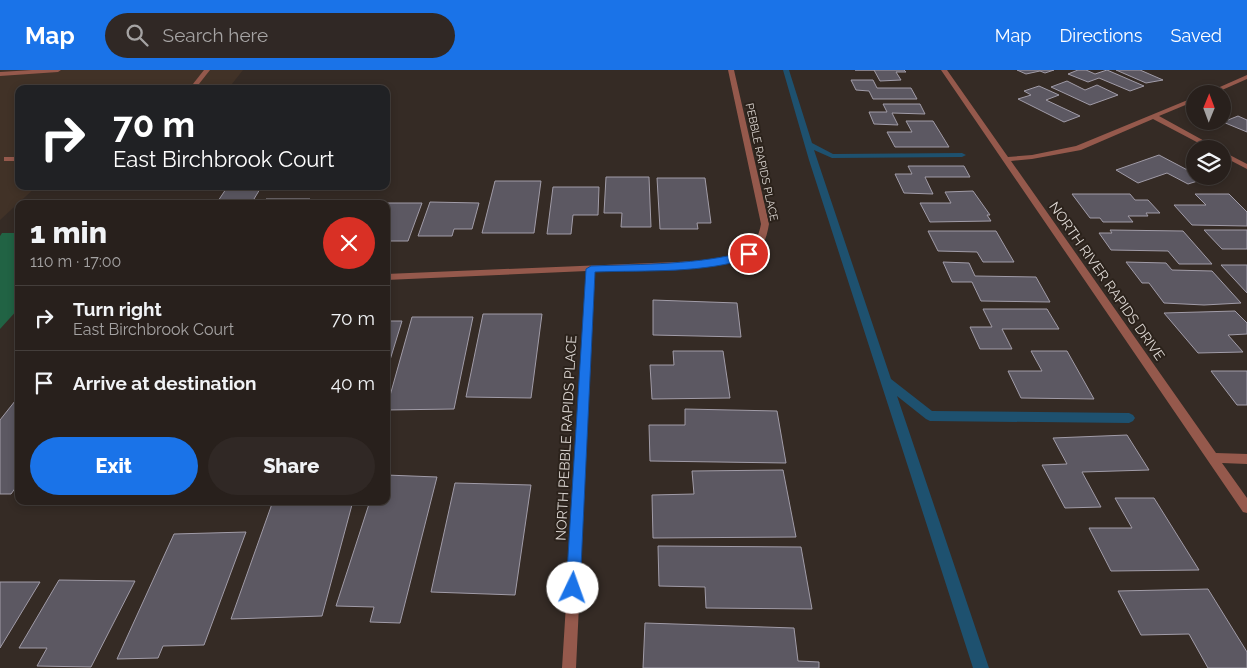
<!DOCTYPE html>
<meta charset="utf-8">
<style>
body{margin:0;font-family:Raleway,sans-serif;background:#302825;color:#f1f3f6;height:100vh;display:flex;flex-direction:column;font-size:19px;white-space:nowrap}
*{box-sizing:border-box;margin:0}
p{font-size:16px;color:#a5a3a3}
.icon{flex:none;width:28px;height:28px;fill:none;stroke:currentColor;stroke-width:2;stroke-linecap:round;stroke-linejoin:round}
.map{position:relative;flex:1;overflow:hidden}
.sheet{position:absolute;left:15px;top:130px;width:375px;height:305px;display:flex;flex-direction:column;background:#28201c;border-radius:10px;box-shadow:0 2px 8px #0003,0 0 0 1px #443e3b}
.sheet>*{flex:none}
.top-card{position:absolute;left:15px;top:15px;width:375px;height:105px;border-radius:10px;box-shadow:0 2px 8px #0003,0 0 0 1px #443e3b;background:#202124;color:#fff;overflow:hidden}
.needle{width:32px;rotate:1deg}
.buttons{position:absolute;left:1186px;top:15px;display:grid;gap:10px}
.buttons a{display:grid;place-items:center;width:45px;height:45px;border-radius:50%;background:#28201c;box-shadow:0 2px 8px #0003,0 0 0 1px #443e3b;font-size:25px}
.pin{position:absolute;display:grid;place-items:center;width:42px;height:42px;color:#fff;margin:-21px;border:2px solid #fff;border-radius:50%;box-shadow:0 1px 5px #0007}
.me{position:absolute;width:55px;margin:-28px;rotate:3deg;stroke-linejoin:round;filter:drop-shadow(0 0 4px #0008)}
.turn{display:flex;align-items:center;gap:18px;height:105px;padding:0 15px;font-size:22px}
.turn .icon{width:65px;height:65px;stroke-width:2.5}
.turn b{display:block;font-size:35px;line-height:42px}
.round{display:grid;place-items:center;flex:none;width:52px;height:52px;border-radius:26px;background:#302825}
.head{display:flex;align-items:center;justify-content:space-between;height:85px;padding:0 15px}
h1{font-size:30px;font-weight:800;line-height:38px}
.button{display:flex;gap:10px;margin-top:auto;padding:10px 15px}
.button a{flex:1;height:58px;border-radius:30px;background:#1a73e8;color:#fff;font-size:20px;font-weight:800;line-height:58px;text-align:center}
.button a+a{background:#302825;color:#f1f3f6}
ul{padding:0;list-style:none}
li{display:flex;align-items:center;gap:15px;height:65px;padding:0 15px;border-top:1px solid #443e3b}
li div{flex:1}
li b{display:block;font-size:19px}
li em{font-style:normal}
header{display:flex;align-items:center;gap:30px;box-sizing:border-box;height:70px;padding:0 25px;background:#1a73e8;color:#fff}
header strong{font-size:24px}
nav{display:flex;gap:28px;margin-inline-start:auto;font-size:18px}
.search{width:350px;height:45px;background:#302825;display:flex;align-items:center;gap:12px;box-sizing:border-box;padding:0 18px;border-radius:28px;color:#a5a3a3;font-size:19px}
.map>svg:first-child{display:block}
</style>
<header>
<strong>Map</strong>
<div class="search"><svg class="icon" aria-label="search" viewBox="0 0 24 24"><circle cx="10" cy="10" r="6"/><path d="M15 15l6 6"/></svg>Search here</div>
<nav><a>Map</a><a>Directions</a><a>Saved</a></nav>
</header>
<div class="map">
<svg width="1247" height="598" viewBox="0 0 1247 598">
<rect width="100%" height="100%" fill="#352b25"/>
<polygon fill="#413227" points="0,0 243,0 228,19 19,19 19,116 37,116 0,150"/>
<polygon fill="#216344" points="2,163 19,163 19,238 0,259 0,166"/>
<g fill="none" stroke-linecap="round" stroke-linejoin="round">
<polygon fill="#1e516f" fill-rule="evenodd" points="783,0 789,0 812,73 833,84 962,83 966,85 962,87 832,88 814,80 891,309 932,341 1129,343 1133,345 1135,348 1133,351 1129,353 930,351 926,349 897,326 989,598 973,598 809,90"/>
</g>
<g fill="#5c5862" stroke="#a19ca8">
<polygon points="874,0 855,0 904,0 906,2 896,2 901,10 880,11"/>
<polygon points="1017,0 1054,0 1045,3 1040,1 1026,4"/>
<polygon points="1078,0 1086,0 1095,4 1107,0 1144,16 1130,21 1099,8 1088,12 1068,4"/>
<polygon points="1116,0 1140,0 1163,10 1146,13"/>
<polygon points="851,10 873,10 877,18 911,18 917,29 873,29 869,21 856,20"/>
<polygon points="1067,11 1085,20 1097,15 1118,25 1090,35 1051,17"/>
<polygon points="1039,16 1059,25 1046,30 1080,46 1064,52 1018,29 1031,25 1024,21"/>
<polygon points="883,34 920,34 925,44 892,43 898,55 874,54 869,42 887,42"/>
<polygon points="1238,46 1247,50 1247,62 1223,52"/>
<polygon points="906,51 933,51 949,77 895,77 887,62 912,62"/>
<polygon points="1159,85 1195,104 1195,106 1204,109 1188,114 1167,103 1138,113 1116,100"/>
<polygon points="908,96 964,96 970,107 925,107 933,124 904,123 895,104 912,104"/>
<polygon points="606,107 649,107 651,157 621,157 622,143 604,143"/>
<polygon points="657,108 705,108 711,153 697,153 698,159 660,159"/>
<polygon points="495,111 541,111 534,163 482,163"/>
<polygon points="553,117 599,117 598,145 573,145 571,164 547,164"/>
<polygon points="226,119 260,119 251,134 204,134 205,131 218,131"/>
<polygon points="973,121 990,145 987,145 991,151 930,152 920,133 951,133 945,122"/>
<polygon points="1072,124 1130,124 1135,130 1148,130 1160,143 1146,143 1148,146 1128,146 1133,152 1103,152 1100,148 1090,148"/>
<polygon points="1195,124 1229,124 1247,142 1247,156 1192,155 1174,135 1206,135"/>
<polygon points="266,129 310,129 308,134 263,134"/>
<polygon points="320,130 367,131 366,134 318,134"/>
<polygon points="430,132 479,133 472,159 454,159 452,166 418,166"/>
<polygon points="375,133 422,133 408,171 386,171 386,134"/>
<polygon points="1110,160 1183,161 1212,194 1179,194 1168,181 1111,180 1099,163 1112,163"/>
<polygon points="1204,160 1247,160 1247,179 1222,179"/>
<polygon points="928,161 996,161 1014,192 983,192 977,182 938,181"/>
<polygon points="943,192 969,193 975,206 1036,207 1050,232 981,231 972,212 952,212"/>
<polygon points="1126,192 1166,193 1172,200 1212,201 1241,233 1204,235 1164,233 1149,213 1142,213"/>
<polygon points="1221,195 1247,195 1247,223"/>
<polygon points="653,230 737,233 741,267 653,265"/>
<polygon points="983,239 1047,239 1059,259 1002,259 1012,279 980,279 970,257 992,257"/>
<polygon points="1235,241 1247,253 1247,264 1228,265 1243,282 1198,283 1164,243"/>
<polygon points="483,244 542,244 531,328 466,327"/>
<polygon points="412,247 473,247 454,339 386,340"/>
<polygon points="386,251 402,251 386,303"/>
<polygon points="673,281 723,281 730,328 652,329 650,295 674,295"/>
<polygon points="1031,281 1067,281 1094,329 1021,328 1008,301 1042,301"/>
<polygon points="1211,301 1247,301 1247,335 1237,335"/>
<polygon points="19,326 19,413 11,424 0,424 0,350"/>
<polygon points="685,339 777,341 786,393 650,391 649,355 685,355"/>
<polygon points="1127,365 1149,400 1082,402 1101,437 1065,438 1042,395 1067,394 1053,368"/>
<polygon points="783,400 796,467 653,468 652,425 694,424 692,401"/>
<polygon points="386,405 437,407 400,553 370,552 374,537 336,536 370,431 386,431"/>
<polygon points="455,413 531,415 515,525 431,522"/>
<polygon points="1115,428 1154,428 1199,500 1111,501 1089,458 1132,458"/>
<polygon points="273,431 353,431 322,546 231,549"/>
<polygon points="246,462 204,575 163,576 158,588 117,589 174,464"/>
<polygon points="658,476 801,477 812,539 706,538 705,517 659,516"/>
<polygon points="59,510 135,511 91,597 37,596 47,578 19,578"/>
<polygon points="0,512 40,512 0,578"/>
<polygon points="1208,519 1247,582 1247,598 1208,598 1189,564 1141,565 1118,521"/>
<polygon points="645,553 794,558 798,591 819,592 819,598 643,598"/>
</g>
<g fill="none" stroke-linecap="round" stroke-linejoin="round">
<g fill="#95594c" fill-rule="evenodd">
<polygon points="32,0 61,0 58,2 0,6 0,2"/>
<polygon points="204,0 210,0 195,19 189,19"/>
<rect x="4" y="87" width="15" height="4"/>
</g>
<g fill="#95594c" fill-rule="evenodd">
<path d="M728,0H734L769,154C767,166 764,177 754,184C732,202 628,200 595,201L576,598H562L587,201L386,210V204L700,191C731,189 754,190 761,154Z"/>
<polygon points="941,0 947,0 1008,87 1032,85 1076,76 1195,27 1195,31 1159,46 1219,79 1210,79 1153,49 1081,80 1032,89 1011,91 1216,383 1247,384 1247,394 1222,393 1247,428 1247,443 1243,442"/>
<polygon points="1247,5 1247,9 1213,24 1204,24"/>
<polygon points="1222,81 1247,94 1247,99 1222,86"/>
</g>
</g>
<path fill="#1a73e8" stroke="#114b97" d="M749,181L753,182V187C703,204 647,200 595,202L580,518L578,523L573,525L568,523L566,518L586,199L591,196C644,194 698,195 749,181Z"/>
<g text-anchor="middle" stroke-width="4" stroke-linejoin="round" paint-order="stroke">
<g font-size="11" fill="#ddd7d3" stroke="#2b221b">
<text transform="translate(762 92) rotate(78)" y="4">PEBBLE RAPIDS PLACE</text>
</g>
<g font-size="14" fill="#ddd7d3" stroke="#2b221b">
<text transform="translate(1107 211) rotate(55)" y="5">NORTH RIVER RAPIDS DRIVE</text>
<text transform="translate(566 368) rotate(-87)" y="5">NORTH PEBBLE RAPIDS PLACE</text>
</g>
</g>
</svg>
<div class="buttons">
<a><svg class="needle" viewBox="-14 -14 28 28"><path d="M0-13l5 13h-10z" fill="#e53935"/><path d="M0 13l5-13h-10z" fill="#a5a3a3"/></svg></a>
<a><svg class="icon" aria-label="layers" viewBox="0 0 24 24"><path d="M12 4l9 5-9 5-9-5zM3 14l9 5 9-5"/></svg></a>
</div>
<div class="pin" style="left:749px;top:184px;background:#d93025"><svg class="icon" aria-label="arrive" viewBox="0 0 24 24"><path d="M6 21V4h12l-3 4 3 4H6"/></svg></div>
<svg class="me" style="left:573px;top:518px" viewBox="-20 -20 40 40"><circle r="19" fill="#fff"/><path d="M0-13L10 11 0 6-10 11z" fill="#1a73e8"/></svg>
<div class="top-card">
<div class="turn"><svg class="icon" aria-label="right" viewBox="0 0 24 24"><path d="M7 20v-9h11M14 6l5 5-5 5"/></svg><div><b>70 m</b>East Birchbrook Court</div></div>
</div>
<section class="sheet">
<div class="head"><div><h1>1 min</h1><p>110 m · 17:00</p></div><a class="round" style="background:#d93025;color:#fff"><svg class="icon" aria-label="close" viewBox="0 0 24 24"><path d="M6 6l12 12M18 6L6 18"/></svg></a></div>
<ul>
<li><svg class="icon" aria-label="right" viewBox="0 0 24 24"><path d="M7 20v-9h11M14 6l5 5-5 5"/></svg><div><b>Turn right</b><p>East Birchbrook Court</p></div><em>70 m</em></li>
<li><svg class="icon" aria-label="arrive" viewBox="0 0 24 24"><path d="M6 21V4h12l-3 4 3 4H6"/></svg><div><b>Arrive at destination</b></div><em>40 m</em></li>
</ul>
<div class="button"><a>Exit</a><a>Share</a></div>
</section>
</div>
